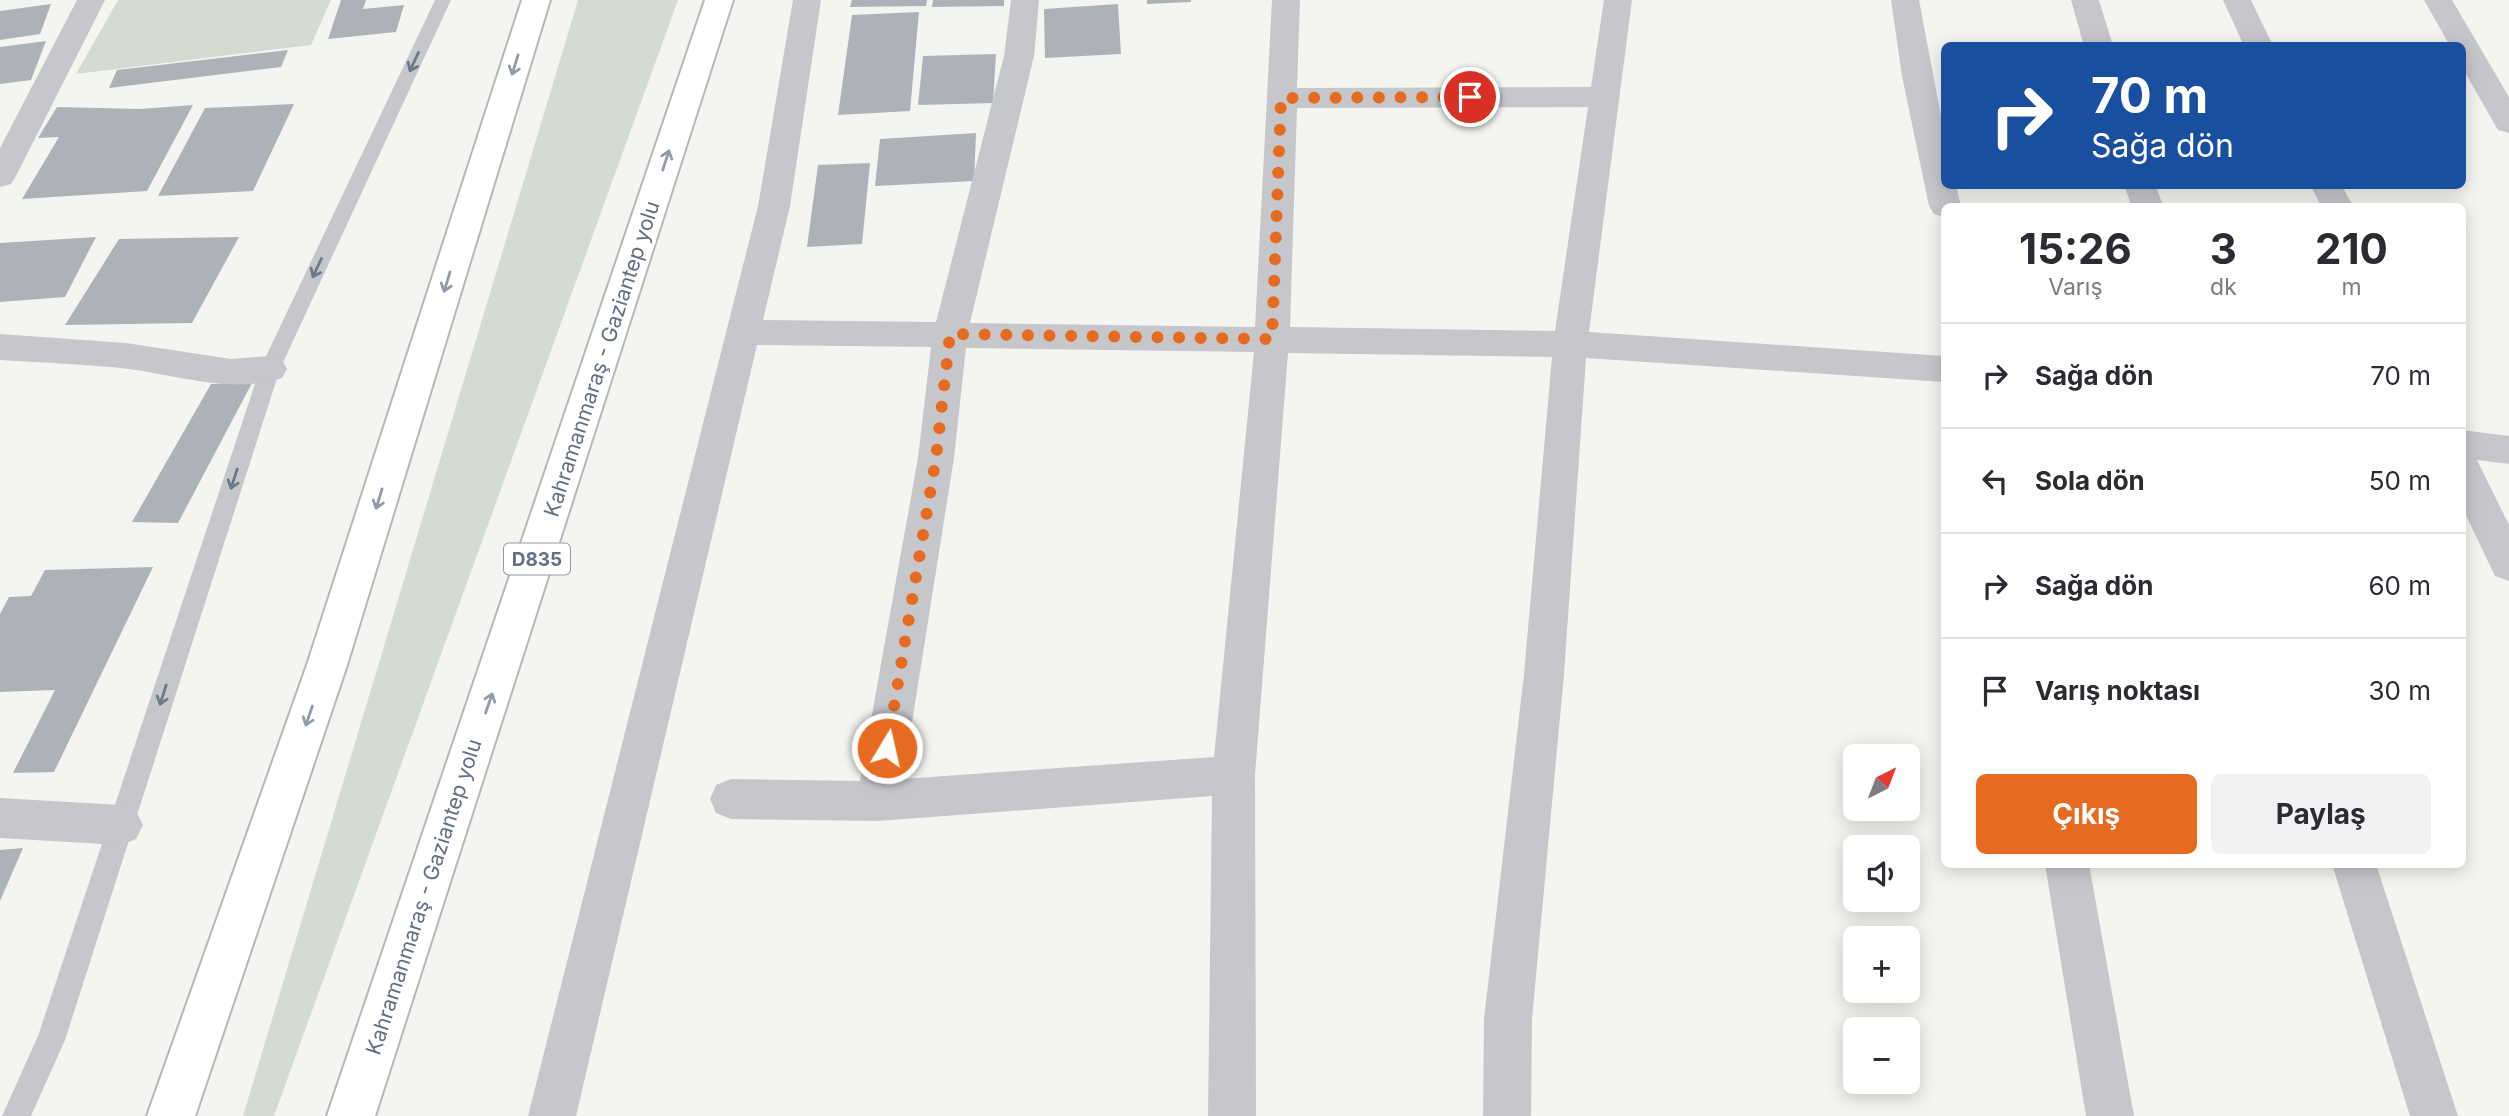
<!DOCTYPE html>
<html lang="tr">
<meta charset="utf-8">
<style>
body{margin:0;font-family:Inter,sans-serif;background:#f2f2f3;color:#2b2b33;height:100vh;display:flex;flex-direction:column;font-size:26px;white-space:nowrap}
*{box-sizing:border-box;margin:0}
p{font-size:23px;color:#7c7c81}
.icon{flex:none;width:38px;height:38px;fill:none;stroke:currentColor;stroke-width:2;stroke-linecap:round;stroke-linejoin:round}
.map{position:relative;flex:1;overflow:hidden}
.side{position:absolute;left:1941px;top:203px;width:525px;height:665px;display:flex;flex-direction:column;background:#fff;border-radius:10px;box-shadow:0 4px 18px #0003}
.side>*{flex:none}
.hud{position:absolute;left:1941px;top:42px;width:525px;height:147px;border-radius:10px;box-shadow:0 4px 18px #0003;background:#1a4fa0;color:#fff;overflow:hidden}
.needle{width:46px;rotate:42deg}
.fabs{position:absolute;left:1843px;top:744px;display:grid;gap:14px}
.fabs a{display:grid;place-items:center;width:77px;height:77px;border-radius:10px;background:#fff;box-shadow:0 4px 18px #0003;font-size:35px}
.pin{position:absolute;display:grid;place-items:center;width:60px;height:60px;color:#fff;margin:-30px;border:4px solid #fff;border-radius:50%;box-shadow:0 2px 7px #0007}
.me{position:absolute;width:77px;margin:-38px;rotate:9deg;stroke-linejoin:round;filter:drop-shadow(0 0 5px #0008)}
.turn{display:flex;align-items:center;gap:24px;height:147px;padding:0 35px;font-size:32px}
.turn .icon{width:91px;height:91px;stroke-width:2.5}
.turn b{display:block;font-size:49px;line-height:60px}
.eta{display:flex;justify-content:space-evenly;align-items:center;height:119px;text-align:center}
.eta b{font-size:42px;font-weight:700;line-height:49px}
.primary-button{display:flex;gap:14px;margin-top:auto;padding:14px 35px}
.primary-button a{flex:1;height:80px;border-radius:10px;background:#e66a20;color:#fff;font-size:28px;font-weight:700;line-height:80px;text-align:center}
.primary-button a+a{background:#f2f2f3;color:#2b2b33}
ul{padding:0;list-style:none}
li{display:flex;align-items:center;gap:21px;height:105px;padding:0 35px;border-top:2px solid #e1e1e2}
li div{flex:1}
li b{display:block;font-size:26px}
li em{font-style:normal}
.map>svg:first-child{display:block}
</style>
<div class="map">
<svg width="2509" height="1116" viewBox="0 0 2509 1116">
<rect width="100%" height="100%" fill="#f4f5f1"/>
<g fill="#d4dcd2">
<polygon points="118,0 331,0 311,45 76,74"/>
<polygon points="578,0 678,0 274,1116 243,1116"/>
</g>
<g fill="#adb2b9">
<polygon points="341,0 366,0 363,9 404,5 396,32 328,39"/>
<polygon points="852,0 927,0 926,6 850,7"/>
<polygon points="933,0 1004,0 1004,6 932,7"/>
<polygon points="1147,0 1191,0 1191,2 1147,4"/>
<polygon points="51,4 40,34 0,40 0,11"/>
<polygon points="1118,4 1121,54 1045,58 1044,9"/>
<polygon points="919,12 910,111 838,115 852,15"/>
<polygon points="46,41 31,80 0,84 0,47"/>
<polygon points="288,50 281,67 109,88 117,70"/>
<polygon points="996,54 993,103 918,105 923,56"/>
<polygon points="294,104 253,191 158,196 205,108"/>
<polygon points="193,105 147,191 22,199 59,137 38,138 57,107 140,109"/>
<polygon points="976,133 974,181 875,186 880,139"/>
<polygon points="870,163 862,244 807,247 818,165"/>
<polygon points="96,237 65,297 0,302 0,243"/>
<polygon points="239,237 192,323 65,325 119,239"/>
<polygon points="252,383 178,523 132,522 211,384"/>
<polygon points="153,567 54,772 13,773 55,690 0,692 0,614 9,597 31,596 45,570"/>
<polygon points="23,848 0,901 0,850"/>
</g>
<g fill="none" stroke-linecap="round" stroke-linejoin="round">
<g stroke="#b5b7bb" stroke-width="4">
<g id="trunk">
<polygon points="522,0 550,0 347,665 195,1116 147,1116 307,665"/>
<polygon points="705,0 733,0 375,1116 327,1116"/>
</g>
</g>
<polygon fill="#c5c7cb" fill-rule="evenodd" points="435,0 451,0 280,369 65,1040 31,1116 2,1116 38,1036 260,369"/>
<g fill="#c5c7cb" fill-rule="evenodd">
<polygon points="77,0 105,0 16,176 11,184 0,187 0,148"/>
<path d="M793,0H821L790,206L763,320L936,322L1004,56L1011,0H1039L1034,56L970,323L1255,327L1272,0H1300L1297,88L1591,87L1604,0H1632L1589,332L1944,356V382L1586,358L1564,674L1532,1019L1531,1116H1483L1484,1019L1524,674L1552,357L1288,353L1255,775L1256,1116H1208L1212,796L878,821L731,819L716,813L710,799L716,785L731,779L860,781L918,458L931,347L757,345L576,1116H528L758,206ZM1588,107L1555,331L1290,327L1297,108ZM966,348L1254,352L1214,757L903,779L954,458Z"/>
<polygon points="1891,0 1919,0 1944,132 1944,186 1956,186 1961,206 1944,206 1944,217 1934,214 1929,206 1902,76"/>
<polygon points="2071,0 2099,0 2113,46 2084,46"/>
<polygon points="2223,0 2251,0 2273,46 2244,46"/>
<polygon points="2424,0 2452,0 2509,97 2509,133 2498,130 2462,67 2462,46 2450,46"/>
<polygon points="2125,186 2156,186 2163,206 2131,206"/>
<polygon points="2311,186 2342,186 2353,206 2321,206"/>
<path d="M0,334L126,343L231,359L270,356L282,360L287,369L282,378C233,394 179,376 129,369C86,364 43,363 0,360Z"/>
<polygon points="2462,430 2509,436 2509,464 2477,460 2509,525 2509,581 2495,576 2462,507"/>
<polygon points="0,798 121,805 136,811 143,825 136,839 121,845 0,838"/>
<polygon points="2045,864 2089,864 2134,1116 2086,1116"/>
<polygon points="2332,864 2376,864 2458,1116 2410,1116"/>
</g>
<use href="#trunk" fill="#fff" fill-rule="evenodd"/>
</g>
<defs><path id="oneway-shaft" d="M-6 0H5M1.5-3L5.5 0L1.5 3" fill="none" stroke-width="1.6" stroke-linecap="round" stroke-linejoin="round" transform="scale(1.75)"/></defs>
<g stroke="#6d7989">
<use href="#oneway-shaft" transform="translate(414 62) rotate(115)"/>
<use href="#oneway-shaft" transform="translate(317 268) rotate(115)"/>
<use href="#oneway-shaft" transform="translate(234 479) rotate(108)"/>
<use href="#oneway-shaft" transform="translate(163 695) rotate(108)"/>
</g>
<g stroke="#929ba8">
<use href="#oneway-shaft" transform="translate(515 65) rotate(107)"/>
<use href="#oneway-shaft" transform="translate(666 160) rotate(-72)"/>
<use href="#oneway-shaft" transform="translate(447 282) rotate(107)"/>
<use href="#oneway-shaft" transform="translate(379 499) rotate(107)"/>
<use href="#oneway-shaft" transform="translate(489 703) rotate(-71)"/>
<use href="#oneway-shaft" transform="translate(309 716) rotate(109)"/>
</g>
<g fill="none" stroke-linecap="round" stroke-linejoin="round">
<polyline stroke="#e66a20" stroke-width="12" stroke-dasharray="0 21.6" points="887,748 936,458 950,334 1272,339 1281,98 1470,97"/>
</g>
<g text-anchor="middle" stroke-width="7" stroke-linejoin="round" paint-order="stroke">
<rect fill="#fff" stroke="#929ba8" stroke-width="2" x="504" y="543.5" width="66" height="31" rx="5"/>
<g font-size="19" font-weight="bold" fill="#637082">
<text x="537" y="566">D835</text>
</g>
<g font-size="21" fill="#637082" stroke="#fff">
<text transform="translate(602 359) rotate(-72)" y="7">Kahramanmaraş - Gaziantep yolu</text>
<text transform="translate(424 897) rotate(-72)" y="7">Kahramanmaraş - Gaziantep yolu</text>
</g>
</g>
</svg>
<div class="fabs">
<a><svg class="needle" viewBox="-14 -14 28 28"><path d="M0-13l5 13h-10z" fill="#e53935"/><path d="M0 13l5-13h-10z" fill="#7c7c81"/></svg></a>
<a><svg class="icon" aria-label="sound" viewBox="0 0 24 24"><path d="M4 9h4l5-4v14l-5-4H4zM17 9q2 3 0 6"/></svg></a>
<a>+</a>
<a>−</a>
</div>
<div class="pin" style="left:1470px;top:97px;background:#d93025"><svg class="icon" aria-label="arrive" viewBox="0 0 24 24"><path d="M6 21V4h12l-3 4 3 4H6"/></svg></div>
<svg class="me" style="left:887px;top:748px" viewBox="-20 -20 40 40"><circle r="17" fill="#e66a20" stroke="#fff" stroke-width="3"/><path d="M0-11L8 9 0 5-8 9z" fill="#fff"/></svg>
<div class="hud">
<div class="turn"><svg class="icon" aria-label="right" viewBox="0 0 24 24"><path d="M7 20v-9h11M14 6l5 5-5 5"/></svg><div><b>70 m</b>Sağa dön</div></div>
</div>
<section class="side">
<div class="eta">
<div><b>15:26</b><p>Varış</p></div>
<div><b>3</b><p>dk</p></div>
<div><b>210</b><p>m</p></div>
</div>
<ul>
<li><svg class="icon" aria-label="right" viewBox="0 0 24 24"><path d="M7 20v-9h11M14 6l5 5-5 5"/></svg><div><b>Sağa dön</b></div><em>70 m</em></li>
<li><svg class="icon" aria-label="left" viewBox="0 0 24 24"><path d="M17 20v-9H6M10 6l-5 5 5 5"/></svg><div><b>Sola dön</b></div><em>50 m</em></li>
<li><svg class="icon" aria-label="right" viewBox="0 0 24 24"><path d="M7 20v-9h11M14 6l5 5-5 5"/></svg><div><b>Sağa dön</b></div><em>60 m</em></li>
<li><svg class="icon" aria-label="arrive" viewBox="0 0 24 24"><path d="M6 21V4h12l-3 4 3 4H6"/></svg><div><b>Varış noktası</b></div><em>30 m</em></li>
</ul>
<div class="primary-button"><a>Çıkış</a><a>Paylaş</a></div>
</section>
</div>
